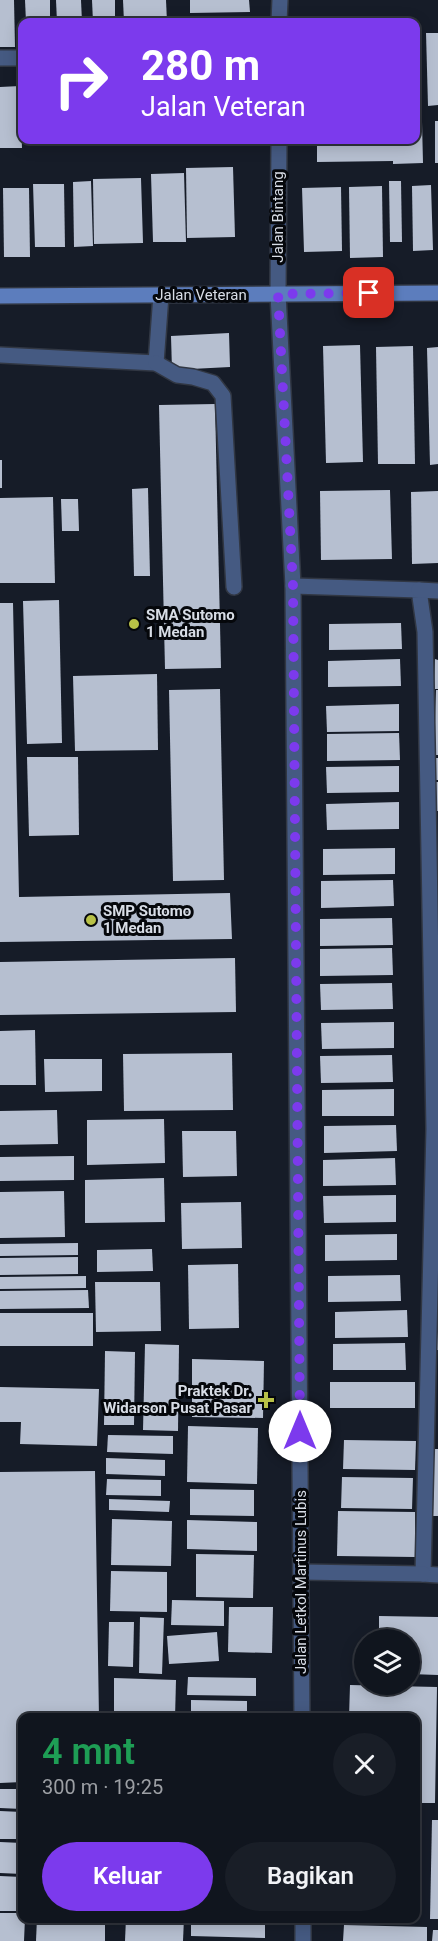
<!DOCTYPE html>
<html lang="id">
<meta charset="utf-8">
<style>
body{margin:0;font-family:Roboto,sans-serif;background:#191e27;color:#f1f3f6;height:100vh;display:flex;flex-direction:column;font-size:22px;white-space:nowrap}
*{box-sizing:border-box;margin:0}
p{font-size:20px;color:#9c9fa4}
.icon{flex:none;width:33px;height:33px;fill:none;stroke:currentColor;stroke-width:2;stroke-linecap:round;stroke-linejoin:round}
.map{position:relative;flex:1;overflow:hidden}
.details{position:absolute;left:18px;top:1713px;width:402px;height:210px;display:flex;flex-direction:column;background:#10151e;border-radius:12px;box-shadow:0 3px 15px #0003,0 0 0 2px #30343c}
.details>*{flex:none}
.top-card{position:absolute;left:18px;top:18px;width:402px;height:126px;border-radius:12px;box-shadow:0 3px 15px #0003,0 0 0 2px #30343c;background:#7c3aed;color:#fff;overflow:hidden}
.buttons{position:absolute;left:354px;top:1629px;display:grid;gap:12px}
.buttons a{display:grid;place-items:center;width:66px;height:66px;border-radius:50%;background:#10151e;box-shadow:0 3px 15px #0003,0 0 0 2px #30343c;font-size:30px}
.pin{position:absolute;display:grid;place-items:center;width:51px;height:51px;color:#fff;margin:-26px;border-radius:12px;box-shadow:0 3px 9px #0006}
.me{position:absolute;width:66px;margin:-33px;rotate:0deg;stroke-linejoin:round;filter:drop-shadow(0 0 4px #0008)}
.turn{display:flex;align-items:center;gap:21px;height:126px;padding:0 24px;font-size:27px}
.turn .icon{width:78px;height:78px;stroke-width:2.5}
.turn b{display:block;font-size:42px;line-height:51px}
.round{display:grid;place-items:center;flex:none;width:63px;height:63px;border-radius:32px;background:#191e27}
.summary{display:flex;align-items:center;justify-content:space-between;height:102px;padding:0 24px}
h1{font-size:36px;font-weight:600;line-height:45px;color:#1e9e55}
.action{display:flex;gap:12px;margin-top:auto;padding:12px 24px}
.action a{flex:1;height:69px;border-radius:36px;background:#7c3aed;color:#fff;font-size:24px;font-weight:600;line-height:69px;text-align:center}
.action a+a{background:#191e27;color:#f1f3f6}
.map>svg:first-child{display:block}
</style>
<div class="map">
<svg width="438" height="1941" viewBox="0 0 438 1941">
<rect width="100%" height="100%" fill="#161c28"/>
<g fill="#b6bfd0">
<polygon points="0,0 14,0 15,47 0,47"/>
<polygon points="25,0 50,0 50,22 26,22"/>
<polygon points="56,0 81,0 82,22 57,22"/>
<polygon points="92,0 115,0 115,22 93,22"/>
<polygon points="123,0 166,0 167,22 124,22"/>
<polygon points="190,0 249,0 250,12 190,13"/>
<polygon points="244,17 244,22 179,22 179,18"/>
<polygon points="426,33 438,33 438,105 428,106"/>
<polygon points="20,86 22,148 0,148 0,87"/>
<rect x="435" y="121" width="3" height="42"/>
<polygon points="416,122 422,122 423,163 393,164 393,161 317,162 317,146 392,145 392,140 416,140"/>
<polygon points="34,140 97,140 97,141 34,143"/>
<polygon points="233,167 235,237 187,238 186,168"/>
<polygon points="184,173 186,242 153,242 151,174"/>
<polygon points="141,178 143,243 94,244 93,179"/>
<polygon points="91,181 93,246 74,247 73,182"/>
<polygon points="389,181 401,181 402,242 390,242"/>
<polygon points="33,184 64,184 65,247 35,247"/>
<polygon points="431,185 433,250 413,251 412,186"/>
<polygon points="382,186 383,257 350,258 349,187"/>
<polygon points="341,187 342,251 304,252 302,188"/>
<polygon points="3,188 29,188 30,257 4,257"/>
<polygon points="229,333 230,367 172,370 171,336"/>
<polygon points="360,345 363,462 326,463 323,346"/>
<polygon points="413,346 415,464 378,464 376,347"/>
<polygon points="438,347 438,464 430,465 427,348"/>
<polygon points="215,404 221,668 165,669 159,405"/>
<rect x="0" y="460" width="2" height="28"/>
<polygon points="148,488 150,576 134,576 132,489"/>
<polygon points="390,490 392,559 321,560 320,491"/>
<polygon points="438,491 438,563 412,564 411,492"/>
<polygon points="53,497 55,583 0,583 0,498"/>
<polygon points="61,499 78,499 79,531 62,531"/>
<polygon points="59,600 62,743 27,744 23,601"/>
<polygon points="0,603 13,603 19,897 230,893 232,939 0,942"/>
<polygon points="401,623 402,649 329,650 329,624"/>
<polygon points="400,659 401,686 328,687 328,661"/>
<polygon points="435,659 438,660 438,689 434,689"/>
<polygon points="157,674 158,750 75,751 73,676"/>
<polygon points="220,689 224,880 173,881 169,690"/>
<polygon points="436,690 438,690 438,755 434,755"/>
<polygon points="399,704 399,731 327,732 326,706"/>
<polygon points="399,733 400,760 327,761 327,734"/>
<polygon points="27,757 78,757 79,835 29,836"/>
<rect x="434" y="758" width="4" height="22"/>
<polygon points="399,766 399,792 327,793 326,767"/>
<polygon points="435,782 438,782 438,811 434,811"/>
<polygon points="399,802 399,829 327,830 326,804"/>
<polygon points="395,848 395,874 323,875 323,849"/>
<polygon points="393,880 394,906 321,908 321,881"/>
<polygon points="392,918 393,945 320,946 320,919"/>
<polygon points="392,948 393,975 320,976 320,949"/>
<polygon points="235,958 236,1012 0,1015 0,962"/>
<polygon points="392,983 393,1009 321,1010 320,984"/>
<polygon points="394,1022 394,1048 322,1049 321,1023"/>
<polygon points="35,1030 36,1085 0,1085 0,1031"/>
<polygon points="232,1053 233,1110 124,1111 123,1054"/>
<polygon points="392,1055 393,1082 321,1083 320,1056"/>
<polygon points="44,1059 102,1059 102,1091 45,1092"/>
<polygon points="394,1089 394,1116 322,1116 322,1090"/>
<polygon points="57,1110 58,1144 0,1145 0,1111"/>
<polygon points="164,1119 165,1163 87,1165 87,1120"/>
<polygon points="396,1125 397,1151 324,1153 324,1126"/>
<polygon points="182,1131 236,1131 237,1176 183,1177"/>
<polygon points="74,1156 74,1180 0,1181 0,1157"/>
<polygon points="395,1158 396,1185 323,1186 323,1160"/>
<polygon points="164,1178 165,1222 85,1223 85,1180"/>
<polygon points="64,1191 65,1237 0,1238 0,1192"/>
<polygon points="396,1195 396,1222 324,1223 323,1196"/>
<polygon points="241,1202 242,1248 182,1249 181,1203"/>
<polygon points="397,1234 397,1260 325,1261 325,1235"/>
<polygon points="78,1243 78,1255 0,1256 0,1244"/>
<polygon points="152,1249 153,1271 97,1272 97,1250"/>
<polygon points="78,1257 78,1274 0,1275 0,1258"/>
<polygon points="238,1264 239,1328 189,1329 188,1265"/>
<polygon points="400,1275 401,1301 328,1302 328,1276"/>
<polygon points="86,1276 86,1288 0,1289 0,1277"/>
<polygon points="95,1282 160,1282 161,1331 96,1332"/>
<polygon points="88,1290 89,1308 0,1309 0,1291"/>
<polygon points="407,1310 408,1337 335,1338 335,1312"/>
<rect x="0" y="1313" width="93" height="33"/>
<polygon points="436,1313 438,1313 438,1350 435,1350"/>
<polygon points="405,1343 406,1370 333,1370 333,1344"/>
<polygon points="145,1344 179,1345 178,1431 143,1430"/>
<polygon points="105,1351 135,1352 134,1425 104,1425"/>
<polygon points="192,1359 264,1361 263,1418 192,1417"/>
<rect x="330" y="1382" width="85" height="26"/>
<polygon points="0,1387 99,1389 97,1446 20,1444 21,1422 0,1422"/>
<polygon points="188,1426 258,1428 257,1484 187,1482"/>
<polygon points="108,1435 173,1436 173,1454 107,1452"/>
<polygon points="344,1440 416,1441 415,1470 343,1469"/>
<polygon points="434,1449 438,1449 438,1516 433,1516"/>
<polygon points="106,1458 165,1460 165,1476 106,1474"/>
<polygon points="95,1471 99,1718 22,1718 22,1782 0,1783 0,1472"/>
<polygon points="342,1477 413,1478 412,1509 341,1508"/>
<polygon points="107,1479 161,1480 161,1496 106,1495"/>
<polygon points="190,1489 254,1490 254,1516 190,1515"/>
<polygon points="109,1499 170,1501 169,1512 109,1510"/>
<polygon points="338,1511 415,1512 415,1557 337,1556"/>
<polygon points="112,1519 172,1521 171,1566 111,1565"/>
<polygon points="187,1520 257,1522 257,1551 187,1549"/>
<polygon points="196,1554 254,1555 253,1598 196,1597"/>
<polygon points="111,1571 167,1572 167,1612 110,1611"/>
<polygon points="172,1600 224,1601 224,1626 171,1625"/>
<polygon points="229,1607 273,1607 272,1653 228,1652"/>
<polygon points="379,1616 438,1617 438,1675 410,1674 410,1640 379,1640"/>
<polygon points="140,1617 164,1618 162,1674 139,1673"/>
<polygon points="109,1622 134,1622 133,1667 108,1666"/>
<polygon points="217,1632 219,1661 169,1664 167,1636"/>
<polygon points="188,1677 256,1678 256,1696 187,1695"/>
<polygon points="114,1678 176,1680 175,1718 114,1718"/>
<polygon points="350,1685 437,1687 435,1803 416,1803 416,1718 349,1718"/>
<polygon points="191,1700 247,1701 247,1718 191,1717"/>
<polygon points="0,1789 22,1789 22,1809 0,1808"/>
<polygon points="0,1811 22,1812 22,1839 0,1839"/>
<rect x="416" y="1811" width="6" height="41"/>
<polygon points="432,1820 438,1820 438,1919 430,1919"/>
<polygon points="0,1842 22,1843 22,1874 0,1873"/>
<rect x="416" y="1858" width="5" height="51"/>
<polygon points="0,1876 22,1877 22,1911 0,1911"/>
<polygon points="0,1913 22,1913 22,1918 25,1918 24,1941 0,1941"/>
<polygon points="37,1918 105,1918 105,1941 36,1941"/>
<polygon points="126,1918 184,1918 183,1941 125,1941"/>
<polygon points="191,1918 265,1918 265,1938 191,1936"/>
<polygon points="344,1925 427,1927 427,1941 343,1941"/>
<polygon points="433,1930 438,1930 438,1941 432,1941"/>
</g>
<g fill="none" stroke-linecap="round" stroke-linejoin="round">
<g stroke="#313743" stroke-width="18">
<g id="lane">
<polyline points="0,355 156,363 161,295"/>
<polyline points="156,363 177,375 193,377 213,383 223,396 234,587"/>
</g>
</g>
<g stroke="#313743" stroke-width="18">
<g id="street">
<polyline points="279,22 280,0"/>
<polyline points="0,58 22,58"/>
<polyline points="279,140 278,294 293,586 302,1718"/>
<polyline points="293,586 419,590 425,632 434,1129 423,1574 438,1575"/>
<polyline points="419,590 438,591"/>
<polyline points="301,1572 423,1574"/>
<polyline points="303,1918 303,1941"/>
</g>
</g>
<g stroke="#313743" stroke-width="18">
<polyline id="secondary" points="0,296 438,293"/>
</g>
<use href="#lane" stroke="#455a82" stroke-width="15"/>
<use href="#street" stroke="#455a82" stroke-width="15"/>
<use href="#secondary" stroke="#5c7dbd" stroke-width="15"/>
</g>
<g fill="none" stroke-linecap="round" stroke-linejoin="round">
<polyline stroke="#7c3aed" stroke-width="10" stroke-dasharray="0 18" points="300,1431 293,586 278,294 369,293"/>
</g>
<g fill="#b8c147" stroke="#05070b" stroke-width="2">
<circle cx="134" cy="624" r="6"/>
<circle cx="91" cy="920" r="6"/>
<path d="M263 1391h6v6h6v6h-6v6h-6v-6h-6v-6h6z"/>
</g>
<g text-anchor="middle" stroke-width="6" stroke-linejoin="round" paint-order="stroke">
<g font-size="15" fill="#d8dde6" stroke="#05070b">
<text transform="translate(278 217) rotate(-90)" y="5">Jalan Bintang</text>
<text x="201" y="300">Jalan Veteran</text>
<text transform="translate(301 1582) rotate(-90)" y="5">Jalan Letkol Martinus Lubis</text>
</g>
<g font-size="15" font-weight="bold" fill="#d8dde6" stroke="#05070b" text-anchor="start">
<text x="146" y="620">SMA Sutomo<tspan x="146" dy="17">1 Medan</tspan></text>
<text x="103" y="916">SMP Sutomo<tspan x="103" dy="17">1 Medan</tspan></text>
<text x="252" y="1396" text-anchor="end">Praktek Dr.<tspan x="252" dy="17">Widarson Pusat Pasar</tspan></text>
</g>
</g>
</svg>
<div class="buttons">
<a><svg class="icon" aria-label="layers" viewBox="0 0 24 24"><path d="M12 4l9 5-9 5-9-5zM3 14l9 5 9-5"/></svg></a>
</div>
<div class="pin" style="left:369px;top:293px;background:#d93025"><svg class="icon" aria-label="arrive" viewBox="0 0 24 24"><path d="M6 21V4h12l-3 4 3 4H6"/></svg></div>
<svg class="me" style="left:300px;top:1431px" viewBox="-20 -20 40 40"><circle r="19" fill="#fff"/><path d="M0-13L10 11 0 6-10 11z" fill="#7c3aed"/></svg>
<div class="top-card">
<div class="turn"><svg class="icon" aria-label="right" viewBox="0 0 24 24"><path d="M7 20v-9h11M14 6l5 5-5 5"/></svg><div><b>280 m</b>Jalan Veteran</div></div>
</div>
<section class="details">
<div class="summary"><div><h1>4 mnt</h1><p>300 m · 19:25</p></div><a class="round"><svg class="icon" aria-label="close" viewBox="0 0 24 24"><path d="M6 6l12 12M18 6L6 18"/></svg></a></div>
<div class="action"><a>Keluar</a><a>Bagikan</a></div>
</section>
</div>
